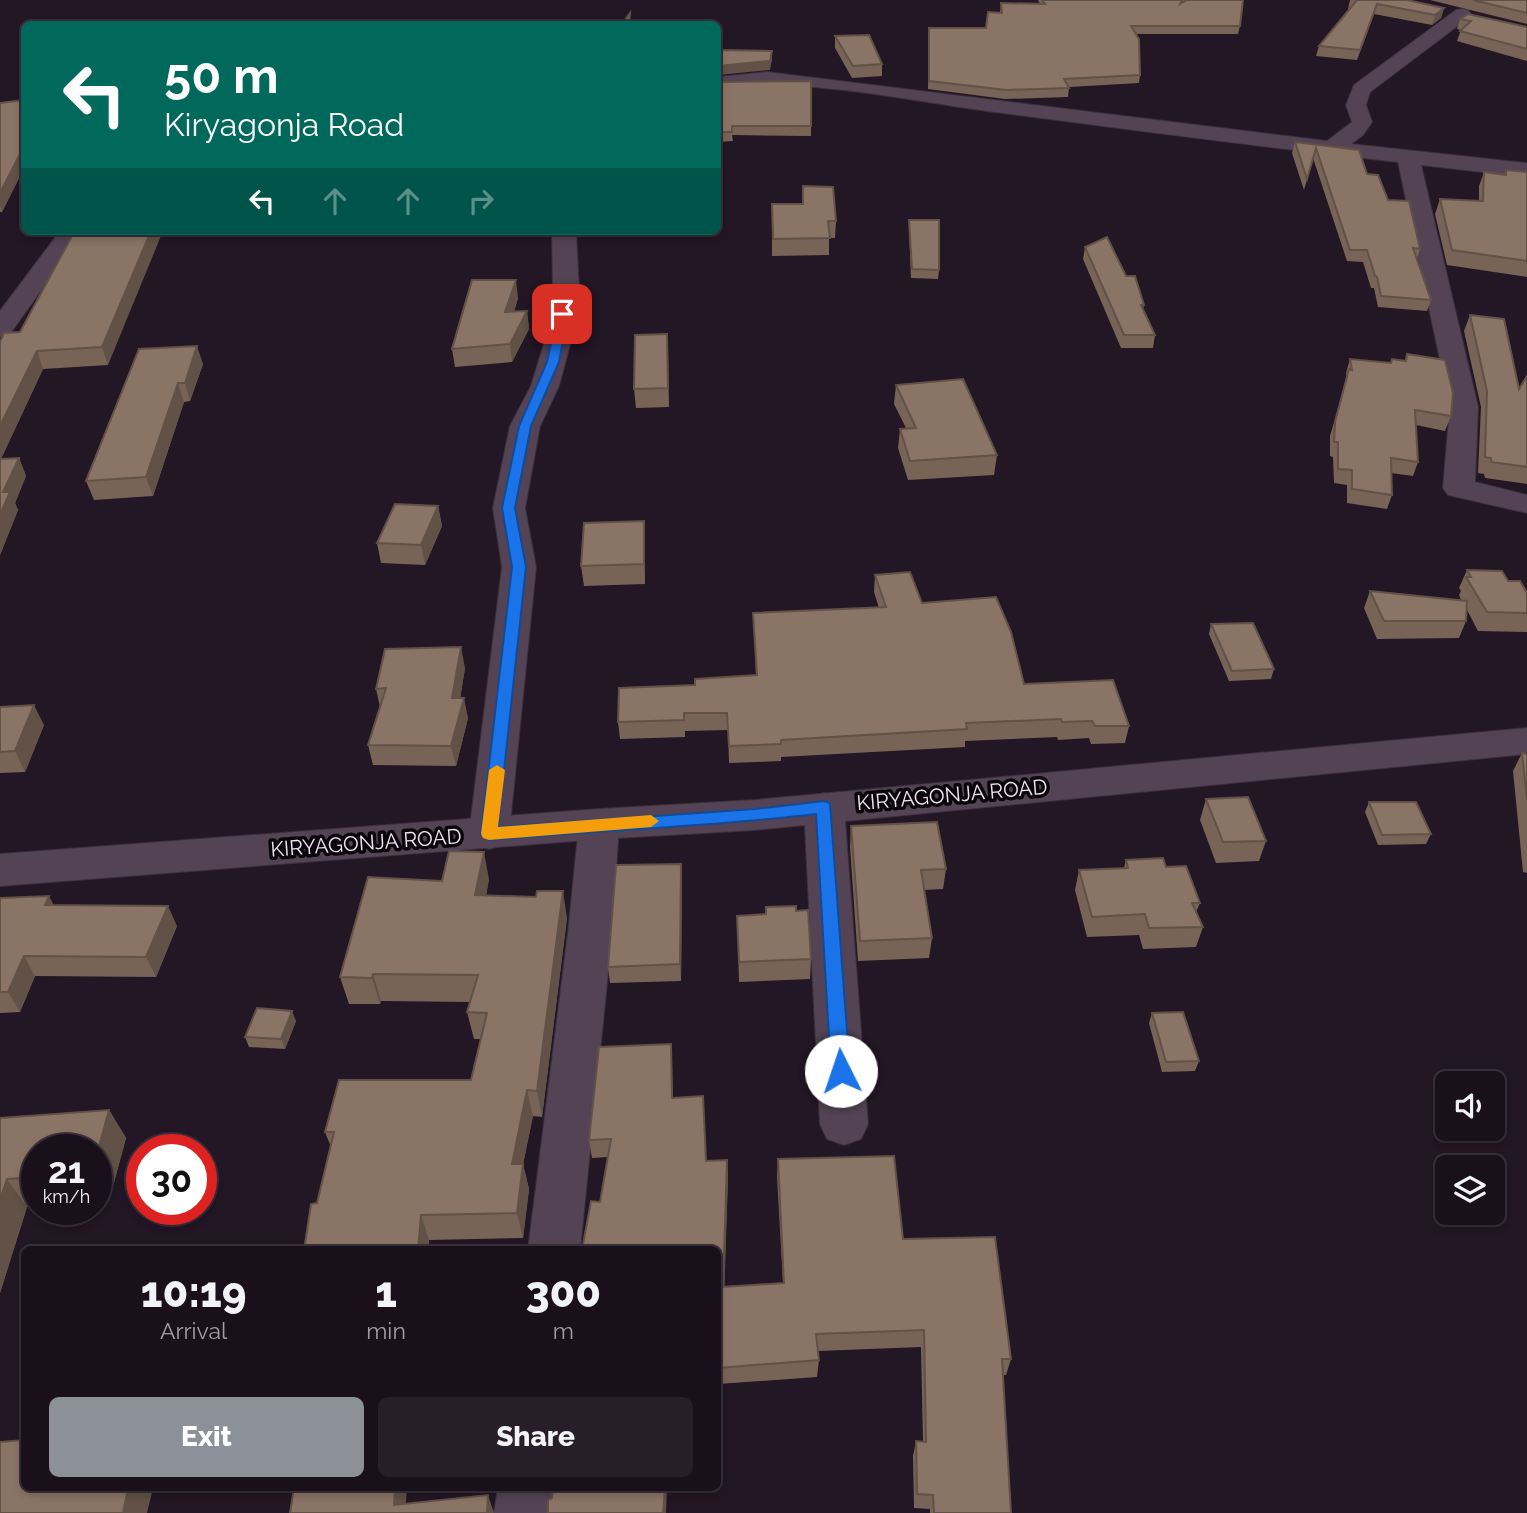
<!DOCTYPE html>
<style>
body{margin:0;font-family:Raleway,sans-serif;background:#271e29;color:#f1f3f6;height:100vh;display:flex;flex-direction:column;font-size:26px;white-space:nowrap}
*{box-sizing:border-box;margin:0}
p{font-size:23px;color:#9f9da3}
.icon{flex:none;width:38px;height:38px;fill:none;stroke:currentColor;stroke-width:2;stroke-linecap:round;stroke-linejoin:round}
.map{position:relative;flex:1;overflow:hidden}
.sheet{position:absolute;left:21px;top:1246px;width:700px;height:245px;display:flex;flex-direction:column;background:#1a101c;border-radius:10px;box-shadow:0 4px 10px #0003,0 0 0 2px #38303b}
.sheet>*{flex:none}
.top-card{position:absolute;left:21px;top:21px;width:700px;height:214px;border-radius:10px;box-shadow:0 4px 10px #0003,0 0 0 2px #38303b;background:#00695c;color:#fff;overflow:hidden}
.tools{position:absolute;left:1435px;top:1071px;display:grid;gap:14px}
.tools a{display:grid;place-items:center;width:70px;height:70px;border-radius:10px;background:#1a101c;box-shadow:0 4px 10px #0003,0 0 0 2px #38303b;font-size:35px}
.speed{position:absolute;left:21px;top:1134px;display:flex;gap:14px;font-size:35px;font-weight:700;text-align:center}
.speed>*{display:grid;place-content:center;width:91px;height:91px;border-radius:50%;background:#1a101c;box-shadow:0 4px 10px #0003,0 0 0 2px #38303b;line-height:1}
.speed small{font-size:18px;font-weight:400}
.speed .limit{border:10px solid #d22;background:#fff;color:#111}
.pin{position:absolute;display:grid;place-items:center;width:60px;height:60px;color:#fff;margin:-30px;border-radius:14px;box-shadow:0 4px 10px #0006}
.me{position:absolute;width:77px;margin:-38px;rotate:356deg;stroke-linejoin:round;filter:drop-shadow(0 0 5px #0008)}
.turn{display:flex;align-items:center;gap:24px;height:147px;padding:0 28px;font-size:32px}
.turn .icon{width:91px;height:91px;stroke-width:2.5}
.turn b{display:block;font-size:49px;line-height:60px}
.lanes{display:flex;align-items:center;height:66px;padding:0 28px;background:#0003;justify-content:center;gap:35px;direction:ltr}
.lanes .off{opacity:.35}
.eta{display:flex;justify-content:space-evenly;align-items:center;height:119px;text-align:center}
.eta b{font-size:42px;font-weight:800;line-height:49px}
.action{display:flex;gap:14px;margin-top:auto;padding:14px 28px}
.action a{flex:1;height:80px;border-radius:10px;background:#8c9099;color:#fff;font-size:28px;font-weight:800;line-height:80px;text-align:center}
.action a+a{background:#271e29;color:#f1f3f6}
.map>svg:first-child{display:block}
</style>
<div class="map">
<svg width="1527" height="1513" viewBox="0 0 1527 1513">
<rect width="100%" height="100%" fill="#231625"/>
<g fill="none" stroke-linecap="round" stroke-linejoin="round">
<g stroke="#39303b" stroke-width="2">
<g id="minor">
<path d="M1462,9L1468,10L1471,14L1468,18L1370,92L1366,105L1372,122L1363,135L1351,144L1527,163V177L1421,165L1478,407L1475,482L1527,495V513L1448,495L1443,488L1450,407L1398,162C1261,147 1124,129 987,111C899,99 806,77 718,89V77L767,72L1327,141L1352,122L1346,105L1354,85L1456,10Z"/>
<polygon points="60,231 84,231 9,335 0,337 0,311"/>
<polygon points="552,231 576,231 579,291 572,337 559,386 540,426 525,508 536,567 509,834 503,845 489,849 475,845 469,834 502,567 493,508 510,426 531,386 546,337 553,291"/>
<polygon points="824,793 838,797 844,807 868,1124 861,1139 844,1145 827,1139 820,1124 804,807 810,797"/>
<polygon points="599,809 613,814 619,824 612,933 580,1250 528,1250 568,933 579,824 585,814"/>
<polygon points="498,1488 556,1488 554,1513 494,1513"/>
</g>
</g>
<g stroke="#39303b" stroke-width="2">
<polygon id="tertiary" points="1527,728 1527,754 755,830 599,839 0,886 0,854 599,809 755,800"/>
</g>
<use href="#minor" fill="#534355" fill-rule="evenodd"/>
<use href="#tertiary" fill="#534355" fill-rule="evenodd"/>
</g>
<g fill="#776457">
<polygon points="1038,0 1185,0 1184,2 1240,26 1238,34 1136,34 1140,75 1139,83 1069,87 1068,97 1005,99 928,89 929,28 986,28 1000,13 1001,3 1040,4"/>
<polygon points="1350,0 1407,0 1444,8 1441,18 1432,25 1374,14 1357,60 1316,56 1319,46 1349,9 1348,9"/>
<polygon points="1430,0 1527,0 1527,24"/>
<polygon points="1460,19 1527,27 1527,61 1457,41 1461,30 1457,29"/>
<polygon points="835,36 882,64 882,76 852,78 835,48"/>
<polygon points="811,81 811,136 732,135 733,141 718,142 718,82"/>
<polygon points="24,100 24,168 2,212 0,212 0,103"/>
<polygon points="1295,142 1359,150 1367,174 1388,200 1420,249 1417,259 1431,300 1427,311 1378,307 1374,288 1371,288 1363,262 1347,261 1313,158 1304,190 1292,153"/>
<polygon points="1506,170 1527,172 1527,277 1447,265 1435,214 1440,199 1479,201 1479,186 1484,172 1505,175"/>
<polygon points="772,204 836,221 835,238 829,238 829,255 772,256"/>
<polygon points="909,220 939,270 938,279 911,278 909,228"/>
<polygon points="108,234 108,365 43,369 1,459 19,458 26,476 15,503 18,510 0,555 0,342 20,332"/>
<polygon points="1085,247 1126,276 1144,305 1143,309 1155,335 1153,348 1121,348 1083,259"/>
<polygon points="518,298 514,312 527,311 529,329 512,362 455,367 452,349"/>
<polygon points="1470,315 1519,389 1527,376 1527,484 1485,478 1484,474 1478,473 1481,407 1464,331"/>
<polygon points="139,349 203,364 190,401 184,402 153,496 94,500 86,481"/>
<polygon points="668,352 669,407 636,408 634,389"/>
<polygon points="1407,354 1451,416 1445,431 1416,425 1418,462 1413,476 1391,473 1392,495 1387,509 1347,503 1347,485 1334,483 1333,457 1330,456 1330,436 1347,378 1346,373 1350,359 1391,363 1392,359 1405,361"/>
<polygon points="896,385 997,455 994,475 908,480 898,448 900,429 906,428 894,404"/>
<polygon points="438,506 442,526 425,565 381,563 377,543"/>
<polygon points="644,521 645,541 645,584 584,586 581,566"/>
<polygon points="1467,570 1508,581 1527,593 1527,632 1478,631 1467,610 1466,621 1459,638 1377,639 1364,608 1370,591 1461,600 1459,595 1461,591 1459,588"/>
<polygon points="875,575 922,603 1024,684 1129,726 1125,743 1091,744 1089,738 1058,740 1057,737 965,741 965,747 781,757 781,761 729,763 728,730 685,731 685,737 620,739 618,722 695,685 756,675 753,613 879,608 874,592"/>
<polygon points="1211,624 1274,669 1271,679 1229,681 1209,634"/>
<polygon points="465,668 460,698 468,718 456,766 373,765 368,745 380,707 376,689"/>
<polygon points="0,707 44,725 25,772 0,773"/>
<polygon points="1522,753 1527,754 1527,873 1523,872 1513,771"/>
<polygon points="1206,799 1266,841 1259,861 1216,863 1200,820"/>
<polygon points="1369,802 1431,834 1426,844 1378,845 1365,812"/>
<polygon points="851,826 946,869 943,889 924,890 932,938 929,958 858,961 850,847"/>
<polygon points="1126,860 1166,867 1200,903 1196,912 1203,927 1196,947 1143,949 1139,935 1087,937 1075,890 1079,870 1124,868"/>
<polygon points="489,879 486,896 567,918 542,1117 533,1116 523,1164 529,1189 523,1238 429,1240 428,1250 304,1250 317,1203 331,1147 325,1132 471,1080 481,1039 474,1039 467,1012 470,1002 381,1001 380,1004 349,1004 340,977 442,881"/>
<polygon points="682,880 681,981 610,983 608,967"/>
<polygon points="0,898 54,905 177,926 156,977 35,976 20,1012 0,1013"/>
<polygon points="796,911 811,959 810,979 739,982 737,916 766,914"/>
<polygon points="1152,1013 1199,1061 1195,1071 1162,1072 1149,1023"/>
<polygon points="296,1021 285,1049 249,1047 245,1037"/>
<polygon points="672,1062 673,1098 706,1161 727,1160 728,1178 724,1286 783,1283 777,1177 778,1159 903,1239 1011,1359 1006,1375 1003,1375 1011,1513 930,1513 930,1509 914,1508 913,1456 916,1441 923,1442 921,1347 818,1351 819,1360 817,1377 718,1384 718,1250 600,1202 608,1157 592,1158 589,1140"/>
<polygon points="109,1110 126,1138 109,1201 96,1202 96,1150 37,1150 37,1206 27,1207 0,1293 0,1118"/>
</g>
<g fill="#615147">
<polygon points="1377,4 1374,14 1357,60 1360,50"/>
<polygon points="1444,8 1441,18 1432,25 1435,15"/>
<polygon points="772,51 772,60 770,70 718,75 718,66"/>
<polygon points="20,154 24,168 2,212 0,206 0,193"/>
<polygon points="151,231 163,231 108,365 102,347"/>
<polygon points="516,280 518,298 508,330 505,312"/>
<polygon points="527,311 529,329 512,362 510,344"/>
<polygon points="197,346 203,364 190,401 185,383"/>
<polygon points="37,351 43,369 0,461 0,426"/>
<polygon points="178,383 184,402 153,496 146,477"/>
<polygon points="19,458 26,476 15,503 18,510 0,555 0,515 3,492"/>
<polygon points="438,506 442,526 425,565 421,545"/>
<polygon points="644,521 645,541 645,584 644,564"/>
<polygon points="461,647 465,668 457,718 452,698"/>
<polygon points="464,698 468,718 456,766 451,746"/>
<polygon points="34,705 44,725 25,772 15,751"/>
<polygon points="484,852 489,879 481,923 475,895"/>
<polygon points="681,864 682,880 681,981 680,964"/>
<polygon points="563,891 567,918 542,1117 537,1091"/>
<polygon points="49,896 60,917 45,905"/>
<polygon points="168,906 177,926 156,977 146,957"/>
<polygon points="24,956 35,976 20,1012 8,992"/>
<polygon points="373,974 381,1001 380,1004 372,978"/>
<polygon points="292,1011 296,1021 285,1049 281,1039"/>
<polygon points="527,1090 533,1116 518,1189 512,1164"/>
<polygon points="109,1110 126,1138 109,1201 96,1180 96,1157"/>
<polygon points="727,1160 728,1178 724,1303 723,1287"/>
<polygon points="523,1164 529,1189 523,1238 517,1213"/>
<polygon points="7,1179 27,1207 0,1293 0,1200"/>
<polygon points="421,1215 429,1240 428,1250 418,1250"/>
<polygon points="128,1488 153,1488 147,1513 123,1513"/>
<polygon points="395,1488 407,1488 405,1513 394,1505"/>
<polygon points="665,1488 667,1488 666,1513 663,1513"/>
<polygon points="488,1495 494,1513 487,1513"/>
</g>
<g fill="#8a7465" stroke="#615147" stroke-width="2">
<polygon points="1042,0 1182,0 1180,4 1187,0 1243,0 1240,26 1131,26 1139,39 1140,75 1064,79 1069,88 1006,90 929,81 929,28 986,28 988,12 1002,13 1001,3 1045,4"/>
<polygon points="1356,0 1407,0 1444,8 1435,15 1377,4 1360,50 1319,46 1357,0"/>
<polygon points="1473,0 1527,0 1527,13"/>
<polygon points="630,13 629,24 622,24"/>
<polygon points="1468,14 1527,27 1527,49 1460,31 1471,21 1460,19"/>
<polygon points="869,35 882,64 853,66 835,36"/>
<polygon points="718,50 772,51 770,61 718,66"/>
<polygon points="811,81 811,126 732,126 732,132 718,132 718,82"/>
<polygon points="24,100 24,154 20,154 0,193 0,103"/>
<polygon points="1295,142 1359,150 1367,174 1378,175 1388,200 1409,201 1420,249 1413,248 1431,300 1381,296 1377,277 1375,276 1367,250 1350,250 1316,148 1307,179"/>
<polygon points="1506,170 1527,172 1527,261 1452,250 1440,199 1483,201 1484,172 1506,175"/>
<polygon points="803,186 833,187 836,221 828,221 830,238 773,239 772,204 803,204"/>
<polygon points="909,220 939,220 939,270 912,269"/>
<polygon points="109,231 151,231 102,347 37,351 0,426 0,342 4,333 20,332 72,236 108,234"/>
<polygon points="1107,237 1126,276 1135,276 1144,305 1141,305 1155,335 1124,335 1085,247"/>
<polygon points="472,280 516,280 505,312 527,311 510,344 452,349"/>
<polygon points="1470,315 1504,319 1519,389 1527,376 1527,467 1491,462 1491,458 1485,457 1487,391"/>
<polygon points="667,334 668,388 634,389 635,335"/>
<polygon points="197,346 185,383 178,383 146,477 86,481 139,349"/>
<polygon points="1407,354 1445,360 1453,393 1451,416 1415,410 1418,462 1391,458 1392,495 1352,489 1352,470 1338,469 1338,442 1334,442 1335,422 1349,369 1352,370 1350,359 1391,363 1392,359 1406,361"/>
<polygon points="963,379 997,455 910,461 900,429 916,428 896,385"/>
<polygon points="19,458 3,492 10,492 0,515 0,459"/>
<polygon points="395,504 438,506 421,545 377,543"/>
<polygon points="644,521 644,564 581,566 584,523"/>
<polygon points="1467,570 1502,571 1508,581 1520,581 1527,593 1527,613 1487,612 1466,577 1471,577"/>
<polygon points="910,572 922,603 996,597 1011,632 1024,684 1113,680 1129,726 1095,726 1092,721 1062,722 1061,719 966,723 967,729 781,740 781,744 729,746 727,713 684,713 684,720 618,722 619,688 695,685 695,679 757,675 753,613 886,607 875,575"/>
<polygon points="1370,591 1467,601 1466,621 1384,621"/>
<polygon points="1253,623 1274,669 1232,671 1211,624"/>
<polygon points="461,647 452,698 464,698 451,746 368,745 386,688 376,689 385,649"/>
<polygon points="34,705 15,751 0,752 0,707"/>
<polygon points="1522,753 1527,754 1527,800"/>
<polygon points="1248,797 1266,841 1223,842 1206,799"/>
<polygon points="1369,802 1416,802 1431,834 1382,835"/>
<polygon points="937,822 946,869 921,870 932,938 860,941 851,826"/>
<polygon points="449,851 484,852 475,895 536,897 537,891 563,891 537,1091 527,1090 512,1164 523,1164 517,1213 421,1215 418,1250 304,1250 311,1204 317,1203 334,1132 325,1132 339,1080 471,1080 487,1013 467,1012 478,975 373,974 372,978 340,977 368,877 442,881"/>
<polygon points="1163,858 1166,867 1186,866 1200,903 1192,903 1203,927 1149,928 1145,914 1092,917 1079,870 1128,868 1126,860"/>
<polygon points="681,864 680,964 608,967 616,865"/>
<polygon points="49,896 45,905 168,906 146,957 24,956 8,992 0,992 0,898"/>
<polygon points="796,906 796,911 808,910 811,959 739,962 737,916 766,914 766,907"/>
<polygon points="257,1008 292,1011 281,1039 245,1037"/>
<polygon points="1183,1012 1199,1061 1166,1062 1152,1013"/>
<polygon points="671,1044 672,1098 703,1096 706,1161 727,1160 723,1287 784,1283 778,1159 894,1156 903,1239 995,1237 1011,1359 1002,1359 1011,1513 934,1513 933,1495 917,1494 916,1441 926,1442 924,1330 816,1334 819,1360 718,1368 718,1250 582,1250 591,1201 600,1202 611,1139 589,1140 599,1047"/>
<polygon points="109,1110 96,1157 96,1150 37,1150 37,1177 7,1179 0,1200 0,1118"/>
<polygon points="24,1440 24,1488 128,1488 123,1513 0,1513 0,1442"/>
<polygon points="294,1488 395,1488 394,1505 488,1495 487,1513 290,1513"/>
<polygon points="553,1488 665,1488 663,1513 548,1513 548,1500 552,1498"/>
</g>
<path fill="#1a73e8" stroke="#114b97" stroke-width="2" d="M562,311L568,314L559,362L531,426L515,508L526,567L498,827L755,809L824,801L830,803L850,1071L847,1077L841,1080L834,1077L831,1071L816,814C708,827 598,830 489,840L481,834L512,567L502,508L519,426L547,362L557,314Z"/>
<polygon fill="#f59e0b" points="497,765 505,770 498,827 651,815 659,821 651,827 489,840 483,838 481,834 489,770"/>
<g text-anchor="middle" stroke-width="7" stroke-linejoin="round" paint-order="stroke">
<g font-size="21" fill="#ede4ef" stroke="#09050a">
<text transform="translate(952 795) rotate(-5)" y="7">KIRYAGONJA ROAD</text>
<text transform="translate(366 843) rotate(-4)" y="7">KIRYAGONJA ROAD</text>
</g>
</g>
</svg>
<div class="tools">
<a><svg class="icon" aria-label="sound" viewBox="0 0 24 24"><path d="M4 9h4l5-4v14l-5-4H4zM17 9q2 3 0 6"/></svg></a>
<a><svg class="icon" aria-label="layers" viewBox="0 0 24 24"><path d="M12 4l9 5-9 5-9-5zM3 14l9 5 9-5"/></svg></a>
</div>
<div class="speed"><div>21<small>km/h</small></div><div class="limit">30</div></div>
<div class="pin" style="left:562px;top:314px;background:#d93025"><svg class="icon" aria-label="arrive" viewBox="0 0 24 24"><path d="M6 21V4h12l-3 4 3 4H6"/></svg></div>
<svg class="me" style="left:841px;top:1071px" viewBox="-20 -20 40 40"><circle r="19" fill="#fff"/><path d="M0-13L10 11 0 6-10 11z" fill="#1a73e8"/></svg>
<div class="top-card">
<div class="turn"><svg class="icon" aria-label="left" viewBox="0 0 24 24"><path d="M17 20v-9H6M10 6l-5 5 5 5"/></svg><div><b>50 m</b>Kiryagonja Road</div></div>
<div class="lanes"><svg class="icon" aria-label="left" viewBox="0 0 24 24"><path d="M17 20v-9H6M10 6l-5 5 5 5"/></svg><svg class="icon off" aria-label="ahead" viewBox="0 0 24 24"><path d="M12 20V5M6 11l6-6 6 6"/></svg><svg class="icon off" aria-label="ahead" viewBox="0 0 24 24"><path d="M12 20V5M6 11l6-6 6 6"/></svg><svg class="icon off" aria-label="right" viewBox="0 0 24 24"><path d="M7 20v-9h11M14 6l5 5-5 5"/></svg></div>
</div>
<section class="sheet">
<div class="eta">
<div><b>10:19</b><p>Arrival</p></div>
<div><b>1</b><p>min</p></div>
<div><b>300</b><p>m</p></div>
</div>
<div class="action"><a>Exit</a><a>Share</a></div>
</section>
</div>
